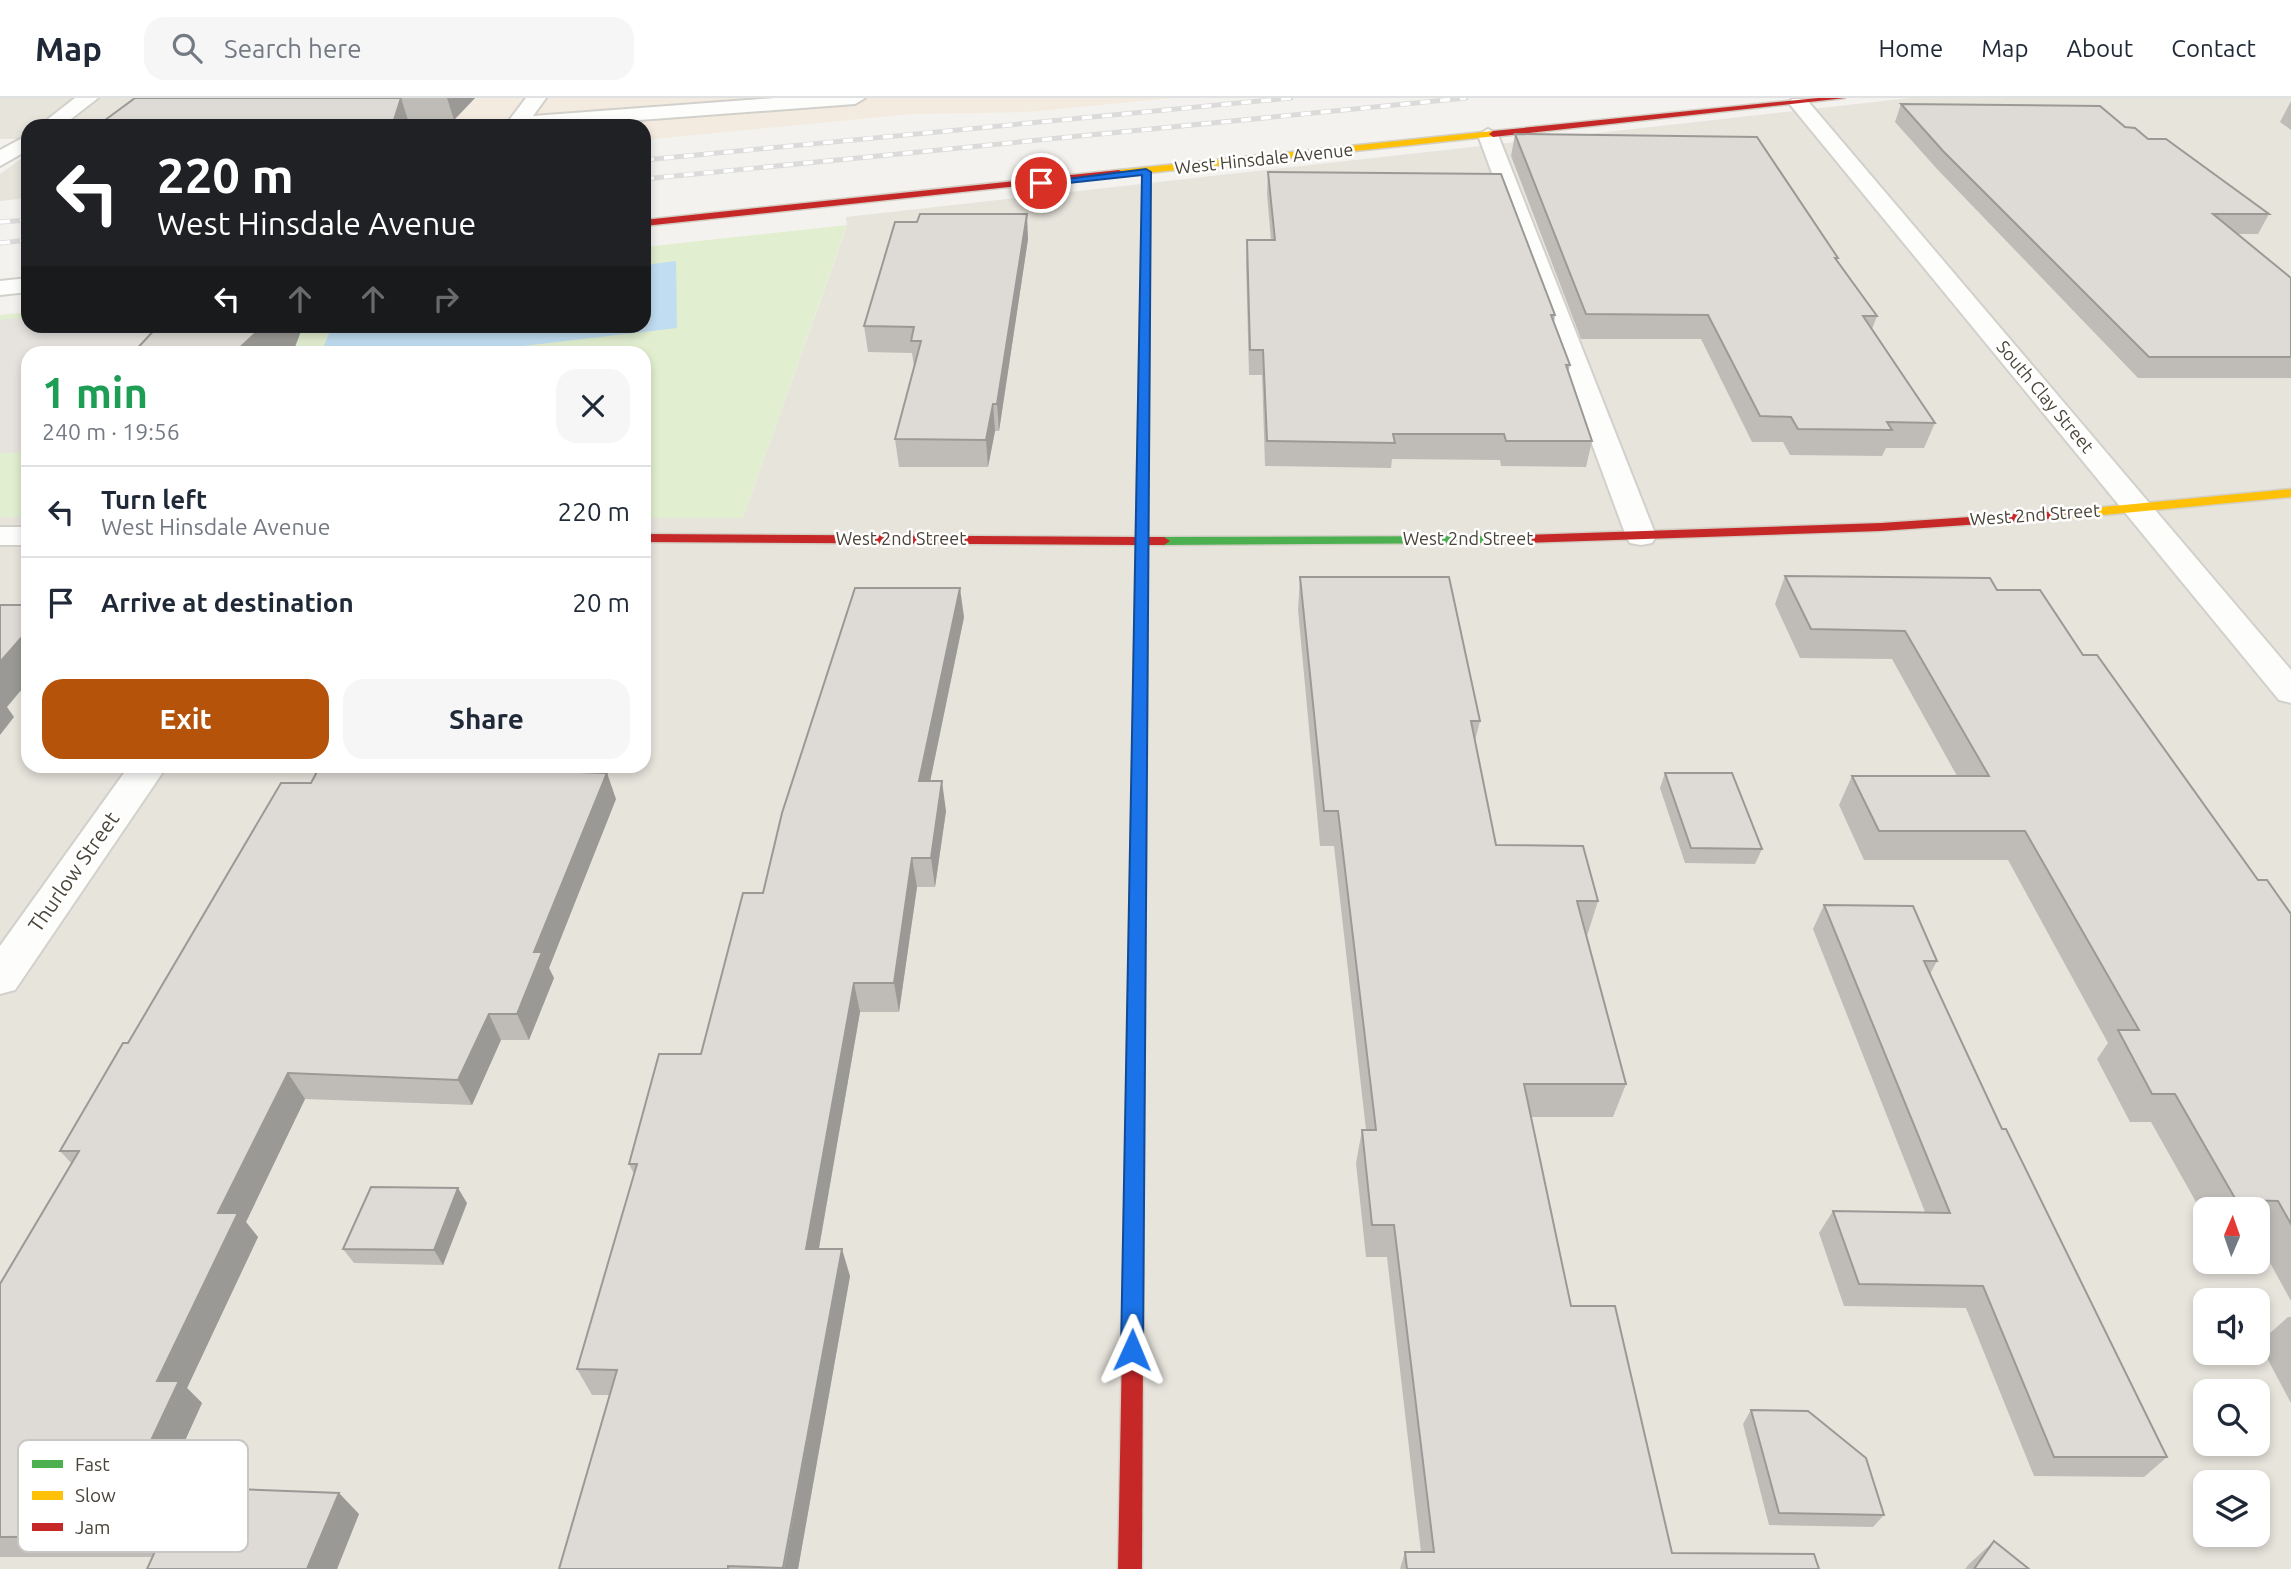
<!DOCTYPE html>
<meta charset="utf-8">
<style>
body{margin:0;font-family:Ubuntu,sans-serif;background:#f6f6f7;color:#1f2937;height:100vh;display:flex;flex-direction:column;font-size:26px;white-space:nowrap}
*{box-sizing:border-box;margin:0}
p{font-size:23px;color:#747a83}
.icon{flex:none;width:38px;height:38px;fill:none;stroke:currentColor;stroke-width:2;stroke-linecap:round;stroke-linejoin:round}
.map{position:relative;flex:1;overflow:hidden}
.details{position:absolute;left:21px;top:248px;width:630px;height:427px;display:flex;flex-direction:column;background:#fff;border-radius:21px;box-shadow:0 4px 10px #0003}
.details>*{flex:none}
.banner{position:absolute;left:21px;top:21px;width:630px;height:214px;border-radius:21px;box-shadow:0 4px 10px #0003;background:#202124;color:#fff;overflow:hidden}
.needle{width:46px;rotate:2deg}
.buttons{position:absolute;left:2193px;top:1099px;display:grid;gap:14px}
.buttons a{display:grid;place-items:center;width:77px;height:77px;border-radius:14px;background:#fff;box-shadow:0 4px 10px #0003;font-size:35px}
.pin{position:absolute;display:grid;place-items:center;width:60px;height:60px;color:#fff;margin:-30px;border:4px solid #fff;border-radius:50%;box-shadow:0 2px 7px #0007}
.me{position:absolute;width:77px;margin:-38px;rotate:1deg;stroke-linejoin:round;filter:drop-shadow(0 0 5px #0008)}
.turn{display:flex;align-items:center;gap:24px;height:147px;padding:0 21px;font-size:32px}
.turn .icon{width:91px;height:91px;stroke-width:2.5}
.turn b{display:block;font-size:49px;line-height:60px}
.lanes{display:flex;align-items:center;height:66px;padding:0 21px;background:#0003;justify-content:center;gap:35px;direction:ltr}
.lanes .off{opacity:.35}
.round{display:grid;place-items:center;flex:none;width:74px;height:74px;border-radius:21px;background:#f6f6f7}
.headline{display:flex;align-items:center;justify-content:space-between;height:119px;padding:0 21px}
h1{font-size:42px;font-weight:700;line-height:52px;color:#1e9e55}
.action{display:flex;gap:14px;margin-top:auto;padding:14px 21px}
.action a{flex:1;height:80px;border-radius:21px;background:#b45309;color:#fff;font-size:28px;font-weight:700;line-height:80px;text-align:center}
.action a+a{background:#f6f6f7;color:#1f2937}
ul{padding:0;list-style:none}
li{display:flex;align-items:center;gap:21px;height:91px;padding:0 21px;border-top:2px solid #e0e1e3}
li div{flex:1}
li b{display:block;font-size:26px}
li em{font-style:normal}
header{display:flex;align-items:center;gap:42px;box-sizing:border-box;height:98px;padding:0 35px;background:#fff;border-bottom:2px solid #e0e1e3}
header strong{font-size:33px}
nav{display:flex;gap:38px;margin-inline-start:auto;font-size:24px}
.search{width:490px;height:63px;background:#f6f6f7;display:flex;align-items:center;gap:18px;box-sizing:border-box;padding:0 24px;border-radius:21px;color:#747a83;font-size:26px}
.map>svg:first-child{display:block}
</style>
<header>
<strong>Map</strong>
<div class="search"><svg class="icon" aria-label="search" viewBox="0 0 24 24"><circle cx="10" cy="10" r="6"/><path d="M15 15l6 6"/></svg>Search here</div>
<nav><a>Home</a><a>Map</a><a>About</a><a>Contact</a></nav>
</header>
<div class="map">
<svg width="2291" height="1471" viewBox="0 0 2291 1471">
<rect width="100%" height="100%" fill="#f4f2ee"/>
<g fill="#e7e4dc" fill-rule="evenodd">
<polygon points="0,0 328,0 297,28 28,28 28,41 0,41"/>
<path d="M1910,0H2291V1471H0V419H28V668H644V420H743L847,128L846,119ZM2205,1111H2258V1164H2205ZM2205,1202H2258V1255H2205ZM2205,1293H2258V1346H2205ZM2205,1384H2258V1437H2205Z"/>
<polygon points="28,56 28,100 0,103 0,76"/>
</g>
<polygon fill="#f3ebdf" points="328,0 1172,0 1028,14 912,16 644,42 644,28 297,28"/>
<polygon fill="#e1eecf" points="847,127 743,420 644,420 644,256 28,256 28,419 0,419 0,217 28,214 28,228 644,228 644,149"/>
<polygon fill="#e6e3df" points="28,219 28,228 168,228 142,255 28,256 28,354 0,355 0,222"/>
<polygon fill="#c0ddf1" points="676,163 677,230 464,255 321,255 332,228 644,228 644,167"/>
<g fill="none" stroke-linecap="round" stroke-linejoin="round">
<g stroke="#d2d0cb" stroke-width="4">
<g id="lane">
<polygon points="526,0 546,0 533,18 775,0 865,0 855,6 558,28 509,28 507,25"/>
<polygon points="1488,31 1498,37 1656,438 1652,445 1641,447 1630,445 1626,438 1478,37"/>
</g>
</g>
<g stroke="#d2d0cb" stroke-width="4">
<g id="street">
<polygon points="75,0 98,0 62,28 39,28"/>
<polygon points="1792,1 1806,1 2291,572 2291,605 2279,602 1792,9 1789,5"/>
<polygon points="28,37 28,52 0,68 0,52"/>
<polygon points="28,180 28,194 0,197 0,183"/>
<rect x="0" y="429" width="28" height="18"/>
<polygon points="129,668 167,668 15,892 0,896 0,848"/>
</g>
</g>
<g stroke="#d3cfc5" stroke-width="3">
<g id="fast">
<polygon points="1492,438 1498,442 1496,445 1164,447 1158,443 1164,439"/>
<polygon points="1140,621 1147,626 1144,1027 1142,1033 1135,1035 1128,1033 1126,1027 1133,626"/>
</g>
</g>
<g stroke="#d3cfc5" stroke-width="3">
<g id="slow">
<polygon points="1493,33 1497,36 1496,38 1119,78 1115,75 1119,72"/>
<polygon points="2291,391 2291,399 2061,421 2055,417 2061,413"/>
</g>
</g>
<g stroke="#d3cfc5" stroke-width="3">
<g id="jam">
<polygon points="1818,0 1845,0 1493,39 1489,36 1493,33"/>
<polygon points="1119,72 1123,75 1122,77 644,128 644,122"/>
<polygon points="1143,72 1150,74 1148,439 1164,439 1170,443 1164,447 1148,447 1147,626 1145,629 1140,631 1133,626 1136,447 644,444 644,436 1136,439"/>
<polygon points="2061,413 2067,417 2065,420 1881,433 1492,446 1486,442 1492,438 1881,425"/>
<polygon points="1135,1019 1142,1021 1144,1027 1142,1471 1118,1471 1126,1027 1128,1021"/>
</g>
</g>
<use href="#lane" fill="#fdfdfc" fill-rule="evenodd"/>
<use href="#street" fill="#fdfdfc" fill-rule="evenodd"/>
<use href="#fast" fill="#4caf50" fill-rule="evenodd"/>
<use href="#slow" fill="#ffc107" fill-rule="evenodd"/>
<use href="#jam" fill="#c62828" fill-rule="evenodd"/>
<g stroke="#dbdbda" stroke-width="5">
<g id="rail">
<polyline points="644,62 1291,0"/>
<polyline points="644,81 1466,0"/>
<polyline points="0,124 28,122"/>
<polyline points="0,145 28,142"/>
</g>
</g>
<use href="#rail" stroke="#fff" stroke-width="3.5" stroke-dasharray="10" stroke-linecap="butt"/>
</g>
<g fill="#bfbcb8">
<polygon points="135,0 475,0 454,22 408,22"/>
<polygon points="2291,3 2291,32 2280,24"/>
<polygon points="1901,6 2125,29 2148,41 2269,116 2258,136 2237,136 2291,180 2291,280 2138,280 1937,71 1895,24"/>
<polygon points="1515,36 1838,160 1837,163 1877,218 1872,231 1935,325 1924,350 1886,350 1882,358 1790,357 1783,344 1752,344 1701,241 1581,241 1511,58"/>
<polygon points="1268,74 1555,217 1554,225 1570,267 1568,275 1592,343 1586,369 1501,368 1500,362 1392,361 1391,370 1265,368 1262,277 1249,277 1246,165 1247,142 1271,142 1267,96"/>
<polygon points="1028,141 999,333 995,333 988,369 899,369 895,341 914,269 912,255 868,254 864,228"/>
<polygon points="1785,478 1997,492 2083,557 2258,782 2291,816 2291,1203 2258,1143 2258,1111 2205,1111 2205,1120 2151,1024 2130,1024 2097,961 2108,945 2008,762 1864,762 1839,707 1852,678 1957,678 1892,561 1800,560 1775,506"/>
<polygon points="1300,479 1480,623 1475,643 1496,747 1598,803 1587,838 1626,986 1613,1019 1531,1019 1571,1208 1672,1455 1819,1471 1400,1471 1405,1454 1421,1454 1387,1159 1366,1159 1356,1065 1362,1032 1366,1032 1334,748 1320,748 1298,512"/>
<polygon points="964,519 930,683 946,713 935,789 917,789 899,914 860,914 819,1151 850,1178 798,1471 559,1471 609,1297 592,1297 577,1271 634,1076 629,1066 701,956 763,795"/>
<polygon points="548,672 616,701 549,870 554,880 529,942 501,942 472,1007 305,1001 246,1124 258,1139 187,1290 202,1305 164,1389 359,1416 337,1471 147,1471 153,1459 0,1459 0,1186 71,1065 60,1053 128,945 311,685"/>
<polygon points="1665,675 1762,751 1755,766 1685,765 1660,690"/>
<polygon points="1824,807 1937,863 1930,876 2002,1031 2167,1359 2144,1379 2034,1378 1966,1210 1844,1208 1819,1135 1833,1113 1925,1114 1813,831"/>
<polygon points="467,1105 443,1167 354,1165 343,1151"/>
<polygon points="2288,1219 2291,1219 2291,1305 2259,1245"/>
<polygon points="1751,1312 1884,1417 1873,1429 1769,1427 1743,1326"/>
<polygon points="1994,1443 2029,1471 1965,1471 1969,1466"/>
</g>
<g fill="#9b9996">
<polygon points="401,0 408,22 407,28 392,28"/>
<polygon points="447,0 475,0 454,22"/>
<polygon points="1027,116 1028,141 999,333 997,306"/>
<polygon points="263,228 303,228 295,249 289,256 233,256"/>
<polygon points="993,306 995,333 988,369 986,342"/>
<polygon points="960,490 964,519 924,713 919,683"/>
<polygon points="28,532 28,584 7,609 14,619 0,637 0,564"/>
<polygon points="528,668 550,668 537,698 526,672"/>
<polygon points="607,675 616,701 549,870 554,880 529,942 517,916 534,854"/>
<polygon points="942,683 946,713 935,789 931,760"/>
<polygon points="912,760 917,789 899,914 894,885"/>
<polygon points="854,885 860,914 814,1178 806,1151"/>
<polygon points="489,916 501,942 472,1007 458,982"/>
<polygon points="288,975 305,1001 246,1124 258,1139 187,1290 202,1305 155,1409 130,1387 157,1283 218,1115"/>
<polygon points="458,1090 467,1105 443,1167 434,1152"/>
<polygon points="842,1151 850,1178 798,1471 784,1471"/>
<polygon points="339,1395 359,1416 337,1471 307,1471"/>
</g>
<g fill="#dedbd6" stroke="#9b9996" stroke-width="2">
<polygon points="135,0 401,0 392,28 97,28"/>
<polygon points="1901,6 2100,8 2125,29 2135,30 2148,41 2166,41 2269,116 2213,116 2291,180 2291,259 2149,259 1943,53"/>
<polygon points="1515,36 1757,39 1838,160 1835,160 1877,218 1863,218 1935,325 1887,324 1892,332 1798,331 1791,319 1760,318 1708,217 1586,216"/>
<polygon points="1268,74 1501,76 1555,217 1551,217 1570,267 1566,267 1592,343 1506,343 1504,336 1393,336 1395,345 1267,343 1263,252 1250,252 1247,142 1275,142"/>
<polygon points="920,116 1027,116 997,306 993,306 986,342 895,341 921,243 911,243 914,229 864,228 895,124 917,124"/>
<polygon points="158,228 263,228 233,256 132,256"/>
<polygon points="1785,478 1990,480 1997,492 2040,492 2083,557 2097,557 2258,782 2267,782 2291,816 2291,1126 2278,1103 2236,1102 2175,996 2152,996 2118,932 2139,932 2025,733 1879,733 1852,678 1989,678 1905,533 1811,531"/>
<polygon points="1300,479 1449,479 1480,623 1471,623 1496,747 1583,748 1598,803 1577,803 1626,986 1524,986 1571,1208 1615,1208 1672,1455 1814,1456 1819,1471 1407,1471 1405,1454 1434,1454 1394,1127 1372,1127 1362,1032 1376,1032 1338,713 1324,713"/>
<polygon points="855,490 960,490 919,683 942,683 931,760 912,760 894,885 854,885 806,1151 842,1151 783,1470 728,1468 728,1471 559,1471 617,1272 577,1271 637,1066 629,1066 659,956 701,956 743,795 763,795 782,715"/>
<polygon points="0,507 28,507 28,532 0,564"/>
<polygon points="320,668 528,668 526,672 607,675 534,854 542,854 517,916 489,916 458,982 288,975 218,1115 238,1115 157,1283 179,1283 130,1387 339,1395 307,1471 147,1471 162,1438 0,1439 0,1186 79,1053 60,1053 123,945 128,945 281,685 311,685"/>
<polygon points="1665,675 1732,675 1762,751 1691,750"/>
<polygon points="1824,807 1913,808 1937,863 1924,863 2002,1031 2006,1031 2167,1359 2054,1359 1983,1188 1859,1186 1833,1113 1950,1115"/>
<polygon points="371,1089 458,1090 434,1152 343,1151"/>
<polygon points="1751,1312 1808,1313 1866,1360 1884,1417 1779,1415"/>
<polygon points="1994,1443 2029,1471 1974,1471"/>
</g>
<polygon fill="#1a73e8" stroke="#114b97" stroke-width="2" points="1146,71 1151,74 1143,1252 1140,1259 1132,1262 1125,1259 1121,1252 1142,77 1041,88 1036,85"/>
<g text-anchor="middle" stroke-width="5" stroke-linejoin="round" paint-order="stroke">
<g font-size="18" fill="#4b4439" stroke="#fff">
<text transform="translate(1264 61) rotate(-6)" y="6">West Hinsdale Avenue</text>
<text transform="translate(2045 299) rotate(50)" y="6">South Clay Street</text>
<text transform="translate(2035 417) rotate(-4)" y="6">West 2nd Street</text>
<text x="901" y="447">West 2nd Street</text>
<text x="1468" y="447">West 2nd Street</text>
</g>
<g font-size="21" fill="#4b4439" stroke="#fff">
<text transform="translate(74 774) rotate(-55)" y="7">Thurlow Street</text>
</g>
</g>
<rect x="18" y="1342" width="230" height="112" rx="10" fill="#fff" stroke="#c9c7c4" stroke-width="2"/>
<rect x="32" y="1362" width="31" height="8" fill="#4caf50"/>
<rect x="32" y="1393" width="31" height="9" fill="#ffc107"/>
<rect x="32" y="1425" width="31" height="8" fill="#c62828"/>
<g font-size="19" fill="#4b4439">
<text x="75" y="1373">Fast</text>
<text x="75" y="1404">Slow</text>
<text x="75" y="1436">Jam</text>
</g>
</svg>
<div class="buttons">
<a><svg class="needle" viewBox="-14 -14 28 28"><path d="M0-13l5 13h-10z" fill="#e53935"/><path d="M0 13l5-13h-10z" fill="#747a83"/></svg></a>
<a><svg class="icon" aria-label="sound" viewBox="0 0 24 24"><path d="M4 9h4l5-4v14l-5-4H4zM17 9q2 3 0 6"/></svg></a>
<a><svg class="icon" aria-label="search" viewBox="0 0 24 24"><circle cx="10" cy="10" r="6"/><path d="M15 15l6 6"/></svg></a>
<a><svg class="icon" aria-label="layers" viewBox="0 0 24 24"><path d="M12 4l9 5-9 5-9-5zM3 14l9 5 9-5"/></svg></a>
</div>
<div class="pin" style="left:1041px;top:85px;background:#d93025"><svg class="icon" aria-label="arrive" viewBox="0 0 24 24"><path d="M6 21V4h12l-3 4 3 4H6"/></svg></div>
<svg class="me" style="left:1132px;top:1252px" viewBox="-20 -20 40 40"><path d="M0-17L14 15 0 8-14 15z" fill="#1a73e8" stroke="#fff" stroke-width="4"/></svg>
<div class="banner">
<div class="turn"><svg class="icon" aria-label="left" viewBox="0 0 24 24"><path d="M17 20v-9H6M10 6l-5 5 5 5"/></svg><div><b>220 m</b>West Hinsdale Avenue</div></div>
<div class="lanes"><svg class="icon" aria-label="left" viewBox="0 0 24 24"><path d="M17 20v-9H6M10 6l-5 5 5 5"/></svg><svg class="icon off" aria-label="ahead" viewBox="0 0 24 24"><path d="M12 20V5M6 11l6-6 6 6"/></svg><svg class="icon off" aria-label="ahead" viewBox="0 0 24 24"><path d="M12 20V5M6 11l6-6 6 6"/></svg><svg class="icon off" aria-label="right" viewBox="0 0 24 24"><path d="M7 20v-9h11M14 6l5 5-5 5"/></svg></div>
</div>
<section class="details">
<div class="headline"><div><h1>1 min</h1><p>240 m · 19:56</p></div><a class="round"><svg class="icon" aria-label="close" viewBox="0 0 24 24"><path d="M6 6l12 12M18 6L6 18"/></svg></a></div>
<ul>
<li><svg class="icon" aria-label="left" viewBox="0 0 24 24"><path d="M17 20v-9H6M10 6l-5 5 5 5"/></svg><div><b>Turn left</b><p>West Hinsdale Avenue</p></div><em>220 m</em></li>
<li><svg class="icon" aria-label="arrive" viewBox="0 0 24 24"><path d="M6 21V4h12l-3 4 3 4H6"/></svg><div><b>Arrive at destination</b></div><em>20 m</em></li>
</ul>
<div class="action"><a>Exit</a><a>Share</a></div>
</section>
</div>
